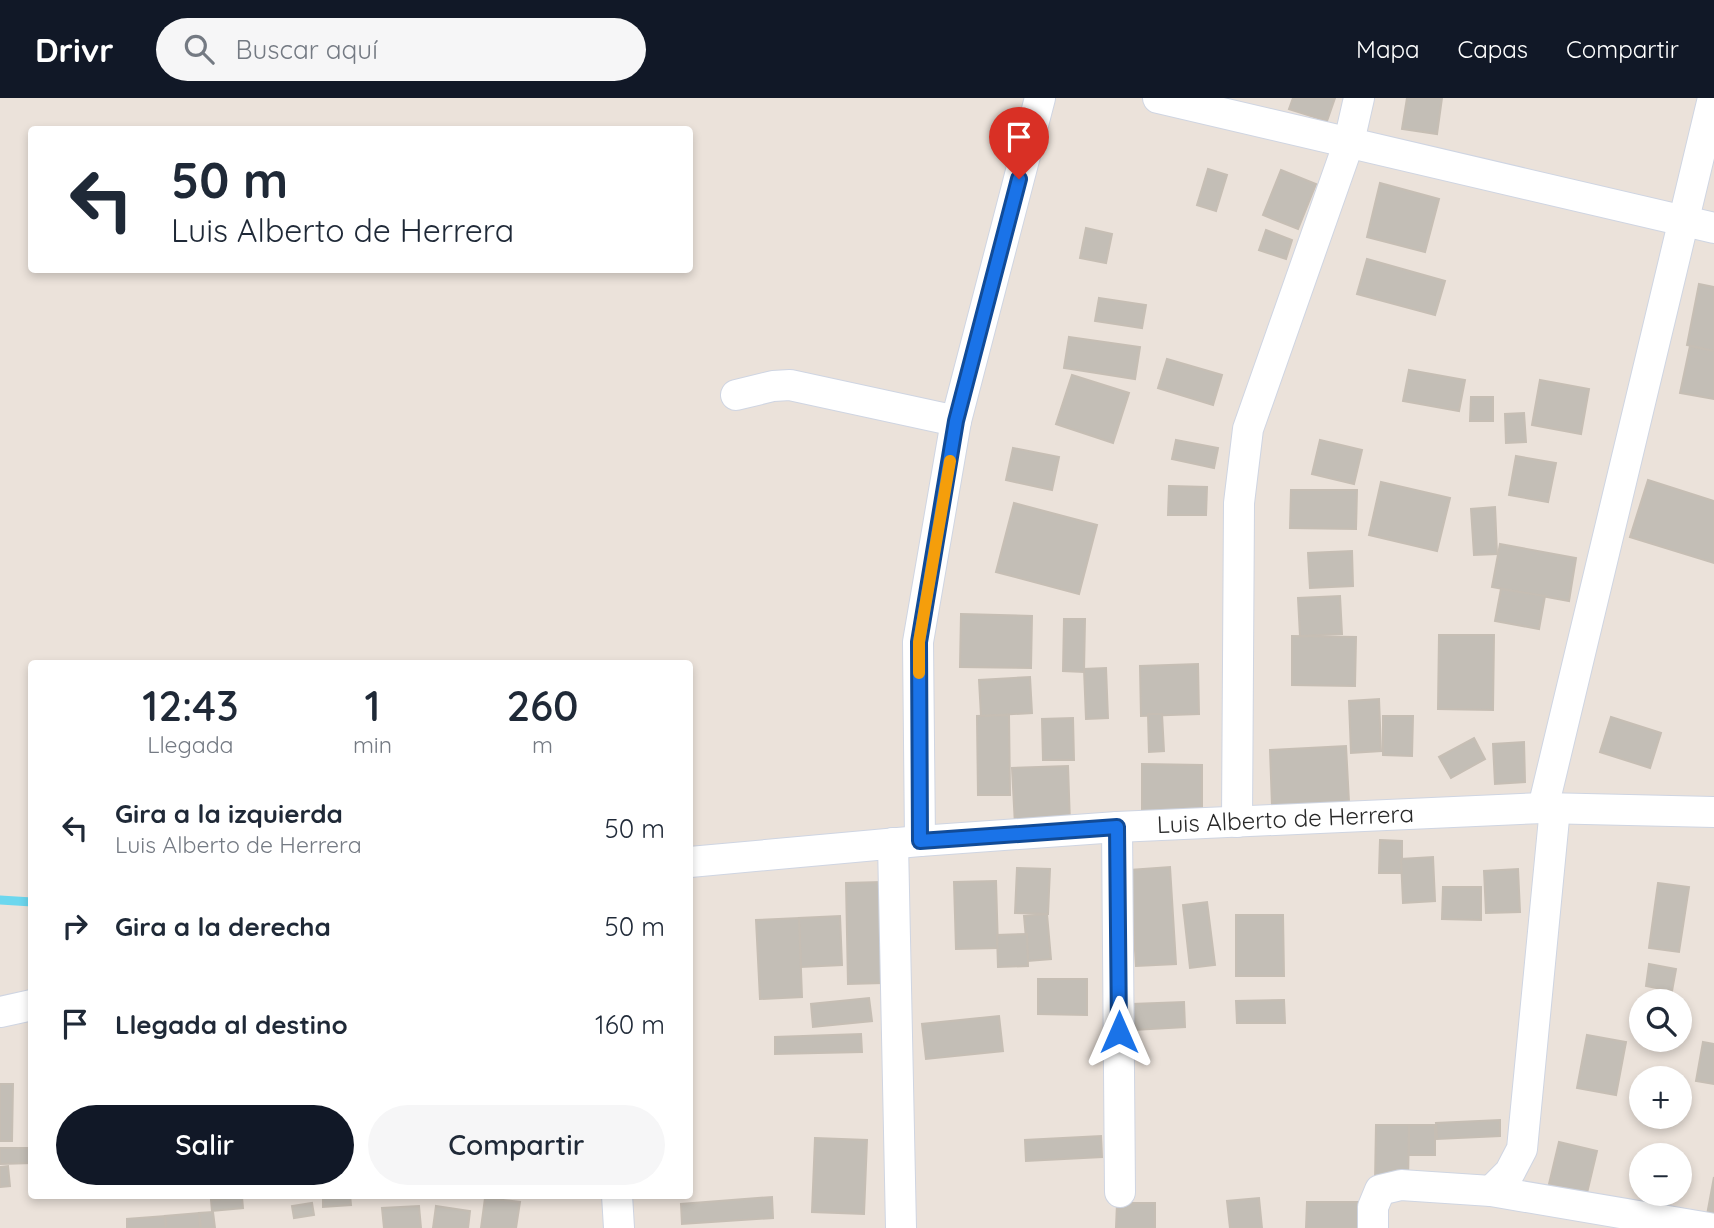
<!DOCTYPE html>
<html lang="es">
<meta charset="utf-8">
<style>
body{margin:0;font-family:Quicksand,sans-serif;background:#f6f6f7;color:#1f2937;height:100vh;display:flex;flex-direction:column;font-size:26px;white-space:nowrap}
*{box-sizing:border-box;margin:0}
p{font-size:23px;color:#747a83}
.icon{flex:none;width:38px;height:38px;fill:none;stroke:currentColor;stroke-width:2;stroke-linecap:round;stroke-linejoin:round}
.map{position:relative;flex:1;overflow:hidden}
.side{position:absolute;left:28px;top:562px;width:665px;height:539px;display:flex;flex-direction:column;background:#fff;border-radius:7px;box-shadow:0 4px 10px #0003}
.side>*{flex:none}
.banner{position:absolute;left:28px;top:28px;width:665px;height:147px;border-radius:7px;box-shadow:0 4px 10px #0003;background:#fff;color:#1f2937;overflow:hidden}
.tools{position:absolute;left:1629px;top:891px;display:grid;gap:14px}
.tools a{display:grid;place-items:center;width:63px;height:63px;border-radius:50%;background:#fff;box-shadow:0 4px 10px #0003;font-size:35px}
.pin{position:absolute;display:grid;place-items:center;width:60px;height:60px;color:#fff;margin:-72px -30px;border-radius:50% 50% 50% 0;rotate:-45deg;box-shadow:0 0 7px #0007}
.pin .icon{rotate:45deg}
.me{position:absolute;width:77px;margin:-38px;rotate:0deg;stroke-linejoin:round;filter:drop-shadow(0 0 5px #0008)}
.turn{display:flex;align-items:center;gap:24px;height:147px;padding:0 28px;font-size:32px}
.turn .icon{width:91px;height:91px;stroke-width:2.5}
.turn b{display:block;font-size:49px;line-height:60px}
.eta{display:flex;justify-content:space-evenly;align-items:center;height:119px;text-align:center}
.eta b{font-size:42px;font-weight:600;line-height:49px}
.action{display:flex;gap:14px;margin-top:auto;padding:14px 28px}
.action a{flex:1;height:80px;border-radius:42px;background:#111827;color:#fff;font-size:28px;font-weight:600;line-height:80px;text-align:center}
.action a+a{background:#f6f6f7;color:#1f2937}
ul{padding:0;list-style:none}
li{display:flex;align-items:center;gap:21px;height:98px;padding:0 28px}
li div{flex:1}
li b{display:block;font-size:26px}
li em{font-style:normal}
header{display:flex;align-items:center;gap:42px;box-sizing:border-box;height:98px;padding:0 35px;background:#111827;color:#fff}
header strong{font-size:33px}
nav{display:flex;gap:38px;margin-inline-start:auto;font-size:24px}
.search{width:490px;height:63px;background:#f6f6f7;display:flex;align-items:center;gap:18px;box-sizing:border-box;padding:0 24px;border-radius:38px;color:#747a83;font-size:26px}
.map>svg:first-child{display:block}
</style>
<header>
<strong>Drivr</strong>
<div class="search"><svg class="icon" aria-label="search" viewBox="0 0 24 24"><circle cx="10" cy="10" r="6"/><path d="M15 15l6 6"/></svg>Buscar aquí</div>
<nav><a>Mapa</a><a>Capas</a><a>Compartir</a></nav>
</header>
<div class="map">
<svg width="1714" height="1130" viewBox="0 0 1714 1130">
<rect width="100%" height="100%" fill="#ebe2da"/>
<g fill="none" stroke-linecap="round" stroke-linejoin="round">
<polyline stroke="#6cd7ee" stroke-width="9" points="0,802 32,804"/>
</g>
<g fill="#c3beb6" stroke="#c6beb4" stroke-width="2">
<polygon points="1293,0 1335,0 1327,23 1289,11"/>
<polygon points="1407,0 1442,0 1437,36 1402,31"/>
<polygon points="1208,71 1227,77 1216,113 1197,107"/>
<polygon points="1281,72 1316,86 1298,131 1263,117"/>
<polygon points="1380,85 1439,101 1425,154 1367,139"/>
<polygon points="1086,130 1112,136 1106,165 1080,160"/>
<polygon points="1266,132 1292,142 1286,161 1259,152"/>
<polygon points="1367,161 1445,183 1435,217 1357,196"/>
<polygon points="1699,186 1714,189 1714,253 1687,247"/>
<polygon points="1099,200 1146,207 1142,230 1095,223"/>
<polygon points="1069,239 1140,249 1135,281 1064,270"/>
<polygon points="1690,248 1714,253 1714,301 1680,295"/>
<polygon points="1167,261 1222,277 1213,307 1158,290"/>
<polygon points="1409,272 1465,282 1459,313 1403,303"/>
<polygon points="1072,277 1129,295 1113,345 1056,326"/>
<polygon points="1540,282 1589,291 1581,336 1532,327"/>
<polygon points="1471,299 1493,299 1493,323 1470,323"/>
<polygon points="1524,315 1526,344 1506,345 1505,316"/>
<polygon points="1176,342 1218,350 1214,370 1172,361"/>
<polygon points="1320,342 1362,352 1354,386 1312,376"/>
<polygon points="1013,350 1059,359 1052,392 1006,382"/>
<polygon points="1516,358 1556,365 1548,404 1509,397"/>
<polygon points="1648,382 1714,403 1714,465 1630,439"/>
<polygon points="1381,384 1450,400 1437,453 1369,437"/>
<polygon points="1169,388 1207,389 1206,417 1168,417"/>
<polygon points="1291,392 1357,392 1356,431 1290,430"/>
<polygon points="1014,405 1097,427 1079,496 996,474"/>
<polygon points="1495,409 1497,456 1474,457 1471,411"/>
<polygon points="1500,446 1576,460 1569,503 1492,489"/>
<polygon points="1352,453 1353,488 1310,490 1308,455"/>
<polygon points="1501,491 1545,498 1539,531 1495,523"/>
<polygon points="1340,498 1342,536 1300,538 1298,500"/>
<polygon points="961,516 1032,518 1031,570 960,569"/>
<polygon points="1064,521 1085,521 1084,574 1063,573"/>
<polygon points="1439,537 1494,537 1493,612 1438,611"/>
<polygon points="1292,538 1356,539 1355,588 1292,587"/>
<polygon points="1198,566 1199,616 1141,618 1140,568"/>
<polygon points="1106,570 1108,620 1086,621 1084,571"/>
<polygon points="1030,579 1032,615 981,618 979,582"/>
<polygon points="1379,601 1381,653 1351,655 1349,603"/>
<polygon points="1148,616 1162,616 1164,653 1149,654"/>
<polygon points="1009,617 1010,697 978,697 977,618"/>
<polygon points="1383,618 1413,618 1412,658 1383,657"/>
<polygon points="1611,619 1661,635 1650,670 1600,654"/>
<polygon points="1073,620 1074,662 1043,662 1042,621"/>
<polygon points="1474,640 1485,661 1451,680 1439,659"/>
<polygon points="1524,644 1525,684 1495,686 1493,646"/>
<polygon points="1346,648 1349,704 1272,708 1270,652"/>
<polygon points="1142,666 1202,667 1202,716 1142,716"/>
<polygon points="1068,668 1070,725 1015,727 1012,670"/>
<polygon points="1380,742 1402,743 1402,775 1379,775"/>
<polygon points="1433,759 1435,803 1403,805 1401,761"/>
<polygon points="1170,769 1176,866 1136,868 1130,772"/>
<polygon points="1017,770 1050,771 1048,816 1015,815"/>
<polygon points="1518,771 1520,814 1486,815 1484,773"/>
<polygon points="996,783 998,850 956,851 954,784"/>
<polygon points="881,784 883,885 848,886 846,785"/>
<polygon points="1658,785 1689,789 1679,854 1649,850"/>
<polygon points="1443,789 1481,789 1481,822 1442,821"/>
<polygon points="1207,804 1215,867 1190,870 1183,807"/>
<polygon points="1047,816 1051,861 1028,863 1024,818"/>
<polygon points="1236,817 1283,817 1284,878 1236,878"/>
<polygon points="840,818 842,867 801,869 799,820"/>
<polygon points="799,820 802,899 760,901 756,822"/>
<polygon points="1027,836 1028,868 998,869 997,837"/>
<polygon points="1649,866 1676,871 1672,893 1646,888"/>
<polygon points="1038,881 1087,881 1087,917 1038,916"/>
<polygon points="869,900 872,923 813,929 811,906"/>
<polygon points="1284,902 1285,925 1237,925 1236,903"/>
<polygon points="1184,904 1185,929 1134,932 1132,906"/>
<polygon points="999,918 1003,953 926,961 922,926"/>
<polygon points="861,936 862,954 775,956 775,939"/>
<polygon points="1587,937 1626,944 1616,997 1577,990"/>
<polygon points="1703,944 1714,946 1714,986 1696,983"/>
<polygon points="0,986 13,986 12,1043 0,1043"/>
<polygon points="1500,1022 1500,1038 1437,1041 1436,1025"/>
<polygon points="1376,1027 1409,1027 1408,1085 1375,1085"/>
<rect x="1409" y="1027" width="26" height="30"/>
<polygon points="1101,1038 1102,1059 1026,1063 1025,1042"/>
<polygon points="815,1040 867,1042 864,1116 812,1114"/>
<polygon points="1559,1044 1597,1053 1587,1095 1549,1086"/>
<polygon points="0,1050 32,1050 32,1065 0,1066"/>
<polygon points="8,1068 10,1088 0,1089 0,1069"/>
<polygon points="1714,1079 1714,1118 1707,1117"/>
<polygon points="323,1097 350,1097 351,1107 323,1109"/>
<polygon points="242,1099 243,1110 212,1113 211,1102"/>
<polygon points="772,1099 773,1120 682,1126 681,1106"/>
<polygon points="485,1100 520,1104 516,1130 481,1130"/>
<polygon points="1259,1100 1262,1130 1230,1130 1227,1103"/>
<polygon points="1307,1104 1358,1104 1358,1130 1306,1130"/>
<polygon points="312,1105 314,1117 294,1120 292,1108"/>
<polygon points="1117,1105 1155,1105 1155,1130 1116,1130"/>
<polygon points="419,1108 421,1130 384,1130 382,1110"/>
<polygon points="436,1108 470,1113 468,1130 433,1130"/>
<polygon points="213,1114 215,1130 201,1130 199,1115"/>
<polygon points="199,1115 200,1130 166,1130 165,1118"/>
<polygon points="165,1118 166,1130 127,1130 127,1121"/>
</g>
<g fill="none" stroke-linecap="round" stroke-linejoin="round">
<g stroke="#cfd5e2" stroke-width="32">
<g id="minor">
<polyline points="1158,0 1714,130"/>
<polyline points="736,297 773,288 790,287 956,323"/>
<polyline points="1543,710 1713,0"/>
<polyline points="1237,724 1239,405 1248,331 1349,44 1359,0"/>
<polyline points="1117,729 1120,1094"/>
<polyline points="920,743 918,544 956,323 1040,0"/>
<polyline points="893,745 901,1130"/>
<path id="s1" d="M690,764L920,743L1117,729L1543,710L1714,714"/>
<polyline points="0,914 32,907"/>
<polyline points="1491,1093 1510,1074 1522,1051 1555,710"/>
<polyline points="617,1097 619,1130"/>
<polyline points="1373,1130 1373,1109 1380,1092 1401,1087 1491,1093 1709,1130"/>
</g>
</g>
<use href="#minor" stroke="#fff" stroke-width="30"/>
</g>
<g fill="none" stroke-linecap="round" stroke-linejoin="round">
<g stroke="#114b97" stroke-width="18">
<polyline id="route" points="1019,81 956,323 919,544 920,743 1117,729 1119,934"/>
</g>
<use href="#route" stroke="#1a73e8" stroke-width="12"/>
<polyline stroke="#f59e0b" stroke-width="12" points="919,575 919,544 950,363"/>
</g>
<g text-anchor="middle" stroke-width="7" stroke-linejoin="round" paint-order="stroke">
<g font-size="24" fill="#292929" stroke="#fff">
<text dy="8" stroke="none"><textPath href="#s1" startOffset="597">Luis Alberto de Herrera</textPath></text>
</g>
</g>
</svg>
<div class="tools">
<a><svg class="icon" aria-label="search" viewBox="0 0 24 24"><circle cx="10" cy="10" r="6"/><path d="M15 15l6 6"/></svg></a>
<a>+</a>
<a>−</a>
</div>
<div class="pin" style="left:1019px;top:81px;background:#d93025"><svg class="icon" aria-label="arrive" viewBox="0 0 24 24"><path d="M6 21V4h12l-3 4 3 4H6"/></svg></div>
<svg class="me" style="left:1119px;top:934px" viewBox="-20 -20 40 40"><path d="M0-17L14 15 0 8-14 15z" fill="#1a73e8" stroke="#fff" stroke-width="4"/></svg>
<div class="banner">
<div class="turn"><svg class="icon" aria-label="left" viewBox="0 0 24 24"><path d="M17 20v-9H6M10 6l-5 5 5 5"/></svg><div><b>50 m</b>Luis Alberto de Herrera</div></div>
</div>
<section class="side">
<div class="eta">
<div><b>12:43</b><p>Llegada</p></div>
<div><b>1</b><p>min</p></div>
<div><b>260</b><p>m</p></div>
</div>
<ul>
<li><svg class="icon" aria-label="left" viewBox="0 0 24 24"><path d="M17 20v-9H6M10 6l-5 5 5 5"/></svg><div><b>Gira a la izquierda</b><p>Luis Alberto de Herrera</p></div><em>50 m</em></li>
<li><svg class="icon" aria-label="right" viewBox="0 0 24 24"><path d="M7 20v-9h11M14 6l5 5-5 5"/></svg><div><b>Gira a la derecha</b></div><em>50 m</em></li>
<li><svg class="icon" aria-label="arrive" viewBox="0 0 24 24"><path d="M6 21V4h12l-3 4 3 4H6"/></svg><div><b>Llegada al destino</b></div><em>160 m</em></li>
</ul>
<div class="action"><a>Salir</a><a>Compartir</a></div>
</section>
</div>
